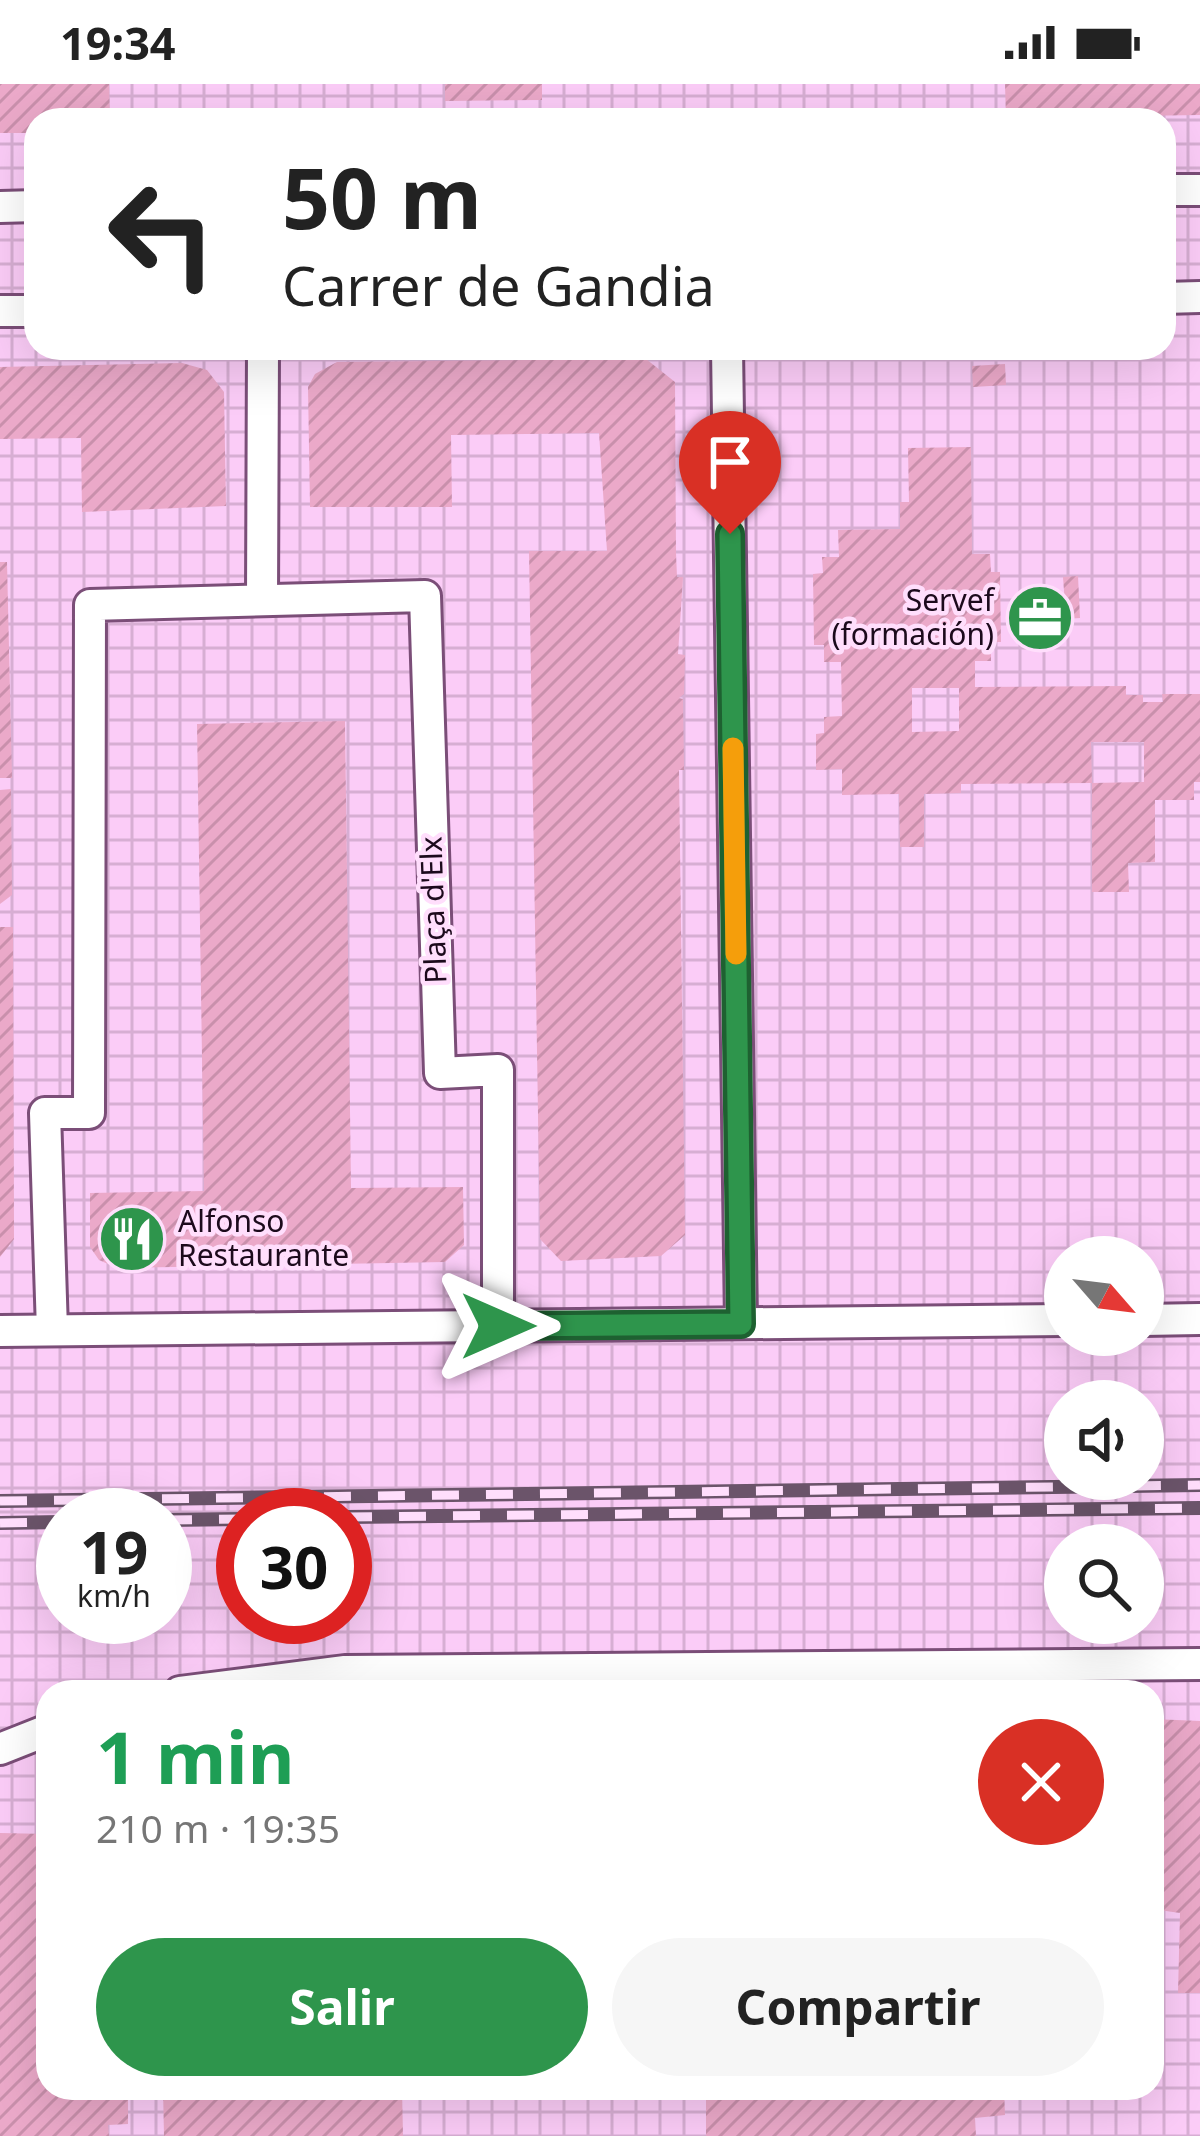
<!DOCTYPE html>
<html lang="es">
<meta charset="utf-8">
<style>
body{margin:0;font-family:"Noto Sans",sans-serif;background:#f6f6f6;color:#222;height:100vh;display:flex;flex-direction:column;font-size:45px;white-space:nowrap}
*{box-sizing:border-box;margin:0}
p{font-size:39px;color:#767676}
.icon{flex:none;width:66px;height:66px;fill:none;stroke:currentColor;stroke-width:2;stroke-linecap:round;stroke-linejoin:round}
.map{position:relative;flex:1;overflow:hidden}
.panel{position:absolute;left:36px;top:1596px;width:1128px;height:420px;display:flex;flex-direction:column;background:#fff;border-radius:36px;box-shadow:0 12px 48px #0002}
.panel>*{flex:none}
.hud{position:absolute;left:24px;top:24px;width:1152px;height:252px;border-radius:36px;box-shadow:0 12px 48px #0002;background:#fff;color:#222;overflow:hidden}
.needle{width:78px;rotate:118deg}
.buttons{position:absolute;left:1044px;top:1152px;display:grid;gap:24px}
.buttons a{display:grid;place-items:center;width:120px;height:120px;border-radius:50%;background:#fff;box-shadow:0 12px 48px #0002;font-size:60px}
.speed{position:absolute;left:36px;top:1404px;display:flex;gap:24px;font-size:60px;font-weight:700;text-align:center}
.speed>*{display:grid;place-content:center;width:156px;height:156px;border-radius:50%;background:#fff;box-shadow:0 12px 48px #0002;line-height:1}
.speed small{font-size:30px;font-weight:400}
.speed .limit{border:18px solid #d22;background:#fff;color:#111}
.pin{position:absolute;display:grid;place-items:center;width:102px;height:102px;color:#fff;margin:-123px -51px;border-radius:50% 50% 50% 0;rotate:-45deg;box-shadow:0 0 12px #0007}
.pin .icon{rotate:45deg}
.me{position:absolute;width:132px;margin:-66px;rotate:90deg;stroke-linejoin:round;filter:drop-shadow(0 0 9px #0008)}
.turn{display:flex;align-items:center;gap:42px;height:252px;padding:0 60px;font-size:54px}
.turn .icon{width:156px;height:156px;stroke-width:2.5}
.turn b{display:block;font-size:84px;line-height:102px}
.round{display:grid;place-items:center;flex:none;width:126px;height:126px;border-radius:63px;background:#f6f6f6}
.summary{display:flex;align-items:center;justify-content:space-between;height:204px;padding:0 60px}
h1{font-size:72px;font-weight:700;line-height:90px;color:#1e9e55}
.cta{display:flex;gap:24px;margin-top:auto;padding:24px 60px}
.cta a{flex:1;height:138px;border-radius:72px;background:#2e954c;color:#fff;font-size:48px;font-weight:700;line-height:138px;text-align:center}
.cta a+a{background:#f6f6f6;color:#222}
.status{display:flex;justify-content:space-between;align-items:center;height:84px;padding:0 60px;background:#fff;direction:ltr}
.status svg{height:33px;fill:currentColor}
.map>svg:first-child{display:block}
</style>
<div class="status"><b>19:34</b><svg viewBox="0 0 49 12"><path d="M0 12V9h3v3zM5 12V6h3v6zM10 12V3h3v9zM15 12V0h3v12zM26 1h20v11H26zM47 4h2v5h-2z"/></svg></div>
<div class="map">
<svg width="1200" height="2052" viewBox="0 0 1200 2052">
<defs>
<pattern id="industrial-grid" width="8" height="8" patternUnits="userSpaceOnUse" patternTransform="scale(3)"><rect width="8" height="8" fill="#fbccf7"/><path d="M0 4h8M4 0v8" fill="none" stroke="#d7aed3"/></pattern>
<pattern id="building-hatch" width="6" height="6" patternUnits="userSpaceOnUse" patternTransform="scale(3)"><rect width="6" height="6" fill="#eba9c9"/><path d="M-1 1l2-2M0 6l6-6M5 7l2-2" fill="none" stroke="#c990ac"/></pattern>
</defs>
<rect width="100%" height="100%" fill="#ffdefc"/>
<path fill="url(#industrial-grid)" fill-rule="evenodd" d="M0,0H1200V2052H0ZM36,36H1164V264H36ZM1065,1173H1143V1251H1065ZM1065,1317H1143V1395H1065ZM63,1431H165V1533H63ZM243,1431H345V1533H243ZM1065,1461H1143V1539H1065ZM48,1608H1152V2004H48Z"/>
<g fill="url(#building-hatch)" fill-rule="evenodd">
<polygon points="0,0 109,0 110,36 36,36 36,49 0,49"/>
<polygon points="445,0 542,0 542,16 445,17"/>
<polygon points="1005,0 1200,0 1200,31 1006,34"/>
<polygon points="646,275 675,298 676,469 677,493 683,493 678,570 685,571 684,610 679,614 683,615 684,686 679,686 685,1151 661,1172 561,1177 540,1155 529,467 607,467 599,349 451,351 452,423 310,423 308,303 315,290 337,278"/>
<polygon points="182,279 207,286 224,308 226,422 82,428 81,354 0,355 0,283"/>
<polygon points="1005,280 1006,301 973,303 972,282"/>
<path d="M971,363L972,470H990L991,488H1000L1001,558H991V577H975V603L1126,602V611H1143V618H1163L1162,610H1200V698H1194V716H1155V778L1128,779L1129,808H1092V699L961,700V709L924,710V763H900L899,710L842,711V685L816,686V650L824,649V633L842,632L841,578H824V561H814L813,490L823,489L822,473H839L838,446L900,445V418H909L908,364ZM912,604H959V647L912,648ZM1091,658H1144V698L1092,699Z"/>
<polygon points="0,478 7,478 12,694 0,694"/>
<polygon points="1078,492 1080,534 1066,535 1063,493"/>
<polygon points="345,637 351,1104 463,1103 464,1161 445,1178 117,1184 99,1176 90,1163 90,1109 204,1107 197,640"/>
<polygon points="11,705 12,811 0,820 0,706"/>
<polygon points="0,843 13,843 14,1155 0,1173"/>
<polygon points="1152,1635 1200,1637 1200,1909 1178,1909 1180,1829 1152,1825"/>
<polygon points="0,1749 48,1750 48,2004 128,2004 128,2040 108,2041 109,2052 0,2052"/>
<polygon points="163,2004 402,2004 403,2052 164,2052"/>
<polygon points="706,2004 1004,2004 1005,2031 975,2034 976,2052 706,2052"/>
</g>
<g fill="none" stroke-linecap="round" stroke-linejoin="round">
<g stroke="#7b4e78" stroke-width="36">
<g id="street">
<polyline points="1164,106 1200,106"/>
<polyline points="0,123 36,122"/>
<polyline points="1164,214 1200,213"/>
<polyline points="0,227 36,227"/>
<polyline points="727,264 741,1239"/>
<polyline points="262,516 263,264"/>
<polyline points="1143,1236 1200,1235"/>
<polyline points="52,1246 45,1029 89,1029 90,521 425,512 440,989 498,986 498,1242"/>
<polyline points="0,1247 1065,1236"/>
<polyline points="180,1608 345,1587 1200,1580"/>
<polyline points="0,1665 48,1646"/>
</g>
</g>
<use href="#street" stroke="#fff" stroke-width="30"/>
<g stroke="#6b546a" stroke-width="14">
<g id="rail">
<polyline points="0,1417 1200,1401"/>
<polyline points="345,1433 1200,1424"/>
<polyline points="165,1436 243,1435"/>
<polyline points="0,1439 63,1438"/>
</g>
</g>
<use href="#rail" stroke="#ffdefc" stroke-width="9" stroke-dasharray="27" stroke-linecap="butt"/>
</g>
<g fill="none" stroke-linecap="round" stroke-linejoin="round">
<g stroke="#1e6131" stroke-width="30">
<polyline id="route" points="498,1242 741,1240 730,450"/>
</g>
<use href="#route" stroke="#2e954c" stroke-width="21"/>
<polyline stroke="#f59e0b" stroke-width="21" points="733,664 736,870"/>
</g>
<defs>
<g id="office-disc" transform="scale(3.45)"><circle r="9.5" fill="#2e954c" stroke="#ffdefc"/><path d="M-6-3h4V-5.5h4V-3h4V5H-6ZM-1-4.5V-3h2v-1.5ZM-6 0V1H6V0Z" fill="#fff"/></g>
<g id="restaurant-disc" transform="scale(3.45)"><circle r="9.5" fill="#2e954c" stroke="#ffdefc"/><path d="M-5-6h1v4h1v-4h1v4h1v-4h1v5L-1.5 .5V6h-2V.5L-5-1ZM5-6V6H3V1.5H1.5Q1.5-4 5-6Z" fill="#fff"/></g>
</defs>
<g fill-rule="evenodd">
<use href="#office-disc" x="1040" y="534"/>
<use href="#restaurant-disc" x="132" y="1155"/>
</g>
<g text-anchor="middle" stroke-width="9" stroke-linejoin="round" paint-order="stroke">
<g font-size="30" fill="#1c0a1c" stroke="#ffdefc" text-anchor="end">
<text x="994" y="527">Servef<tspan x="994" dy="34">(formación)</tspan></text>
<text x="178" y="1148" text-anchor="start">Alfonso<tspan x="178" dy="34">Restaurante</tspan></text>
</g>
<g font-size="30" fill="#1c0a1c" stroke="#ffdefc">
<text transform="translate(434 826) rotate(-92)" y="10">Plaça d'Elx</text>
</g>
</g>
</svg>
<div class="buttons">
<a><svg class="needle" viewBox="-14 -14 28 28"><path d="M0-13l5 13h-10z" fill="#e53935"/><path d="M0 13l5-13h-10z" fill="#767676"/></svg></a>
<a><svg class="icon" aria-label="sound" viewBox="0 0 24 24"><path d="M4 9h4l5-4v14l-5-4H4zM17 9q2 3 0 6"/></svg></a>
<a><svg class="icon" aria-label="search" viewBox="0 0 24 24"><circle cx="10" cy="10" r="6"/><path d="M15 15l6 6"/></svg></a>
</div>
<div class="speed"><div>19<small>km/h</small></div><div class="limit">30</div></div>
<div class="pin" style="left:730px;top:450px;background:#d93025"><svg class="icon" aria-label="arrive" viewBox="0 0 24 24"><path d="M6 21V4h12l-3 4 3 4H6"/></svg></div>
<svg class="me" style="left:498px;top:1242px" viewBox="-20 -20 40 40"><path d="M0-17L14 15 0 8-14 15z" fill="#2e954c" stroke="#fff" stroke-width="4"/></svg>
<div class="hud">
<div class="turn"><svg class="icon" aria-label="left" viewBox="0 0 24 24"><path d="M17 20v-9H6M10 6l-5 5 5 5"/></svg><div><b>50 m</b>Carrer de Gandia</div></div>
</div>
<section class="panel">
<div class="summary"><div><h1>1 min</h1><p>210 m · 19:35</p></div><a class="round" style="background:#d93025;color:#fff"><svg class="icon" aria-label="close" viewBox="0 0 24 24"><path d="M6 6l12 12M18 6L6 18"/></svg></a></div>
<div class="cta"><a>Salir</a><a>Compartir</a></div>
</section>
</div>
